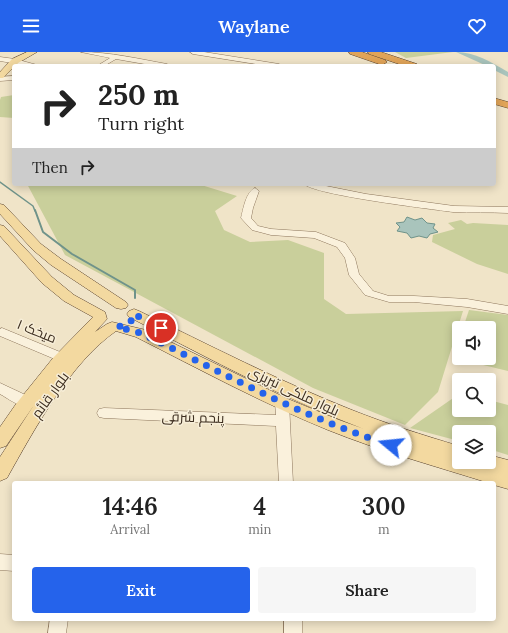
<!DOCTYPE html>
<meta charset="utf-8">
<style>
body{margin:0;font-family:Lora,Cairo,serif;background:#f6f6f6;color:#222;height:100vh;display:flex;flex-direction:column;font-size:15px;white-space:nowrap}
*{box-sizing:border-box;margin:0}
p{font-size:13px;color:#767676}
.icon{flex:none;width:22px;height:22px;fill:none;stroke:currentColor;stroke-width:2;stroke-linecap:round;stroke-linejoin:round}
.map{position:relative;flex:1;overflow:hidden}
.drawer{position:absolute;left:12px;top:429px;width:484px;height:140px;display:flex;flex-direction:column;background:#fff;border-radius:4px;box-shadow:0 2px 10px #0003}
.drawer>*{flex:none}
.hud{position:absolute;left:12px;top:12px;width:484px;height:122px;border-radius:4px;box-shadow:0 2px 10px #0003;background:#fff;color:#222;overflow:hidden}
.tools{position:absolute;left:452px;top:269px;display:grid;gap:8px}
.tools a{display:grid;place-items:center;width:44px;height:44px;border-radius:4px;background:#fff;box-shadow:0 2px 10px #0003;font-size:20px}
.pin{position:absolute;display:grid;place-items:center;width:34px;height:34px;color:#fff;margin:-17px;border:2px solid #fff;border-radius:50%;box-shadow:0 1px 4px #0007}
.me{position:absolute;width:44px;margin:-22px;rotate:287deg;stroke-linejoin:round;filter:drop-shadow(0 0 3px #0008)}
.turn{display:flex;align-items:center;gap:14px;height:84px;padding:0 20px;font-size:18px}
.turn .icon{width:52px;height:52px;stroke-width:2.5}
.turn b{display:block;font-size:28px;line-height:34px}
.then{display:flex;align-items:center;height:38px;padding:0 20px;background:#0003;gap:8px;font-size:15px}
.eta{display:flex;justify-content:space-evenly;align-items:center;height:68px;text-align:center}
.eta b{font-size:24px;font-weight:600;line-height:28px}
.cta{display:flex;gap:8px;margin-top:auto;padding:8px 20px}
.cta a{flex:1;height:46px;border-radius:4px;background:#2563eb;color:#fff;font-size:16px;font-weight:600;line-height:46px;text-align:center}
.cta a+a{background:#f6f6f6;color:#222}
header{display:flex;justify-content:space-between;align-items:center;height:52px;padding:0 20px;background:#2563eb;color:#fff;font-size:18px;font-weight:600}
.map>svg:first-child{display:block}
</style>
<header><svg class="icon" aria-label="menu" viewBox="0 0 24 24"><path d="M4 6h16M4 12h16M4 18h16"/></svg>Waylane<svg class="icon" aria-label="heart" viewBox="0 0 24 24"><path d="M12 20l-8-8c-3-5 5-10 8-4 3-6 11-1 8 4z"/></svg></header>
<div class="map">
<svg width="508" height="581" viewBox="0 0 508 581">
<rect width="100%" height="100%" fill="#f0e4c8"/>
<g fill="#c9cf9b">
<polygon points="395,0 453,0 406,6"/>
<polygon points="14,43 14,66 0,65 0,48 1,45"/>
<polygon points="27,132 198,132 237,144 215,159 224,178 250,190 288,188 324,201 324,247 346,262 463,259 438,340 405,373 313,336 65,203"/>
<polygon points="461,168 467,172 473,171 508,173 508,222 477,212 432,190 433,183 455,177 448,171"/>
<polygon points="469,258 508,263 508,319 454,306 459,289 459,306 489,306 489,276 463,276"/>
<polygon points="459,342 459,358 489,358 489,348 508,353 508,403 489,397 489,380 459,380 459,389 410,376"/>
</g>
<polygon fill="#a9c4bc" stroke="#6f938a" points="407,165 415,168 422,166 427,171 435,172 433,176 438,180 430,182 427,186 419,184 411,186 407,181 397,179 400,175 396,171 404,170"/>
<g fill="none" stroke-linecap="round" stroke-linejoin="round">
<polyline stroke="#6f938a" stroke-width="1.5" points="0,130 33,154 35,159"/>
<polyline stroke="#6f938a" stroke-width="2" points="35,158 43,180 72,202 135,238 135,246"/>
<path fill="#a9c4bc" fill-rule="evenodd" d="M456,0C475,0 491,10 508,20V25L494,18V14H487Z"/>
<g stroke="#8d765c" stroke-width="1">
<g id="minor">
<path d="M81,0C110,0 139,7 167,12L170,14H156L116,7L104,14H97L110,6Z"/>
<polygon points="190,0 204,0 279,12 282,14 268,14 193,2"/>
<polygon points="0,5 15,7 41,14 30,14 0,9"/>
<polygon points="14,24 14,28 0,29 0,25"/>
<path d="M304,132H316L366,142L454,154L508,155V161C490,160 471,161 453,160C431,157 314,143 304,132Z"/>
<path d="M255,136L259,139L253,156L251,166L258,174L271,177L316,180L345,191L355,206L359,222L373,239L389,244H414L467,247L508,254V262L467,255L414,250H389L365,243L349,223L345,206L337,195L314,186L271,183L252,178L241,166C243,158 246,139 255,136Z"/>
<polygon points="2,276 65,302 67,305 65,308 61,309 57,308 0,284 0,277"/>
<path d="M0,331L32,346L34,350L32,354C21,357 9,347 0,342Z"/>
<polygon points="282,346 287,347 289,351 293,431 279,431 276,374 104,366 99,365 97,361 99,357 104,356 276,363 275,351 277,347"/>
<polygon points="0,502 14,503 14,519 0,518"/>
<polygon points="50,567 68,567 66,581 48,581"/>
<rect x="284" y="567" width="18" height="14"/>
</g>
</g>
<g stroke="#5b4430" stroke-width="1">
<g id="major">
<polygon points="27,0 37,0 18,11 3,26 0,26 0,20 12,7"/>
<polygon points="0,152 4,153 41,192 61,207 126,250 128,253 126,256 121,257 116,256 51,213 33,198 0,162"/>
<path d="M0,173L4,174L52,225L74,243L105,260L107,267L95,280L107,272L112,270L146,278L288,347L339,368L378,382C291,351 210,307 129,265L127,262L129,259L134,257L139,259C209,293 279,329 352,358C387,372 423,383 459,394V410H471L481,413L480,410H489V403L508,408V437L494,433V431H489C435,414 380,399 328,378C262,351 199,317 136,285L116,279C70,311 34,378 7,426L0,429V405L34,353L6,394L0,396V375L16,352L53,306L93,265L64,249L42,231L0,184Z"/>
</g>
</g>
<g stroke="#5b4430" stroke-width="1">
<g id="highway">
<polygon points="349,0 362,0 385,8 387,10 382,13 379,12 350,2"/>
<polygon points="368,0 381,0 417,12 419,14 405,14 369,2"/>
<polygon points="494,46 508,50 508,56 494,52"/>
</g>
</g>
<use href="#minor" fill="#faf1dc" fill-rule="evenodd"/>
<use href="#major" fill="#f3d9a0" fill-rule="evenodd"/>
<use href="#highway" fill="#e0a458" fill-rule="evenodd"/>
</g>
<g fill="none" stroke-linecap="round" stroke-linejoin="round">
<path stroke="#2563eb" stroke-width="7" stroke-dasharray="0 12.6" d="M161,276L134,262C133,271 125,273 117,275L141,281C223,321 304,366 391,393"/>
</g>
<g text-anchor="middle" stroke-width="3" stroke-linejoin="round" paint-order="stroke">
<g font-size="14" fill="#3d2e20" stroke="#f7eed8">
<text transform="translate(37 279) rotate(22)" y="5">میخک ۱</text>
<text transform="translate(294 339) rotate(25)" y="5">بلوار ملکى تبریزى</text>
<text transform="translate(50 343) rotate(-54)" y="5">بلوار قائم</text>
<text transform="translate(193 365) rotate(2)" y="5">پنجم شرقی</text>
</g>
</g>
</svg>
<div class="tools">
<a><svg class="icon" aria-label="sound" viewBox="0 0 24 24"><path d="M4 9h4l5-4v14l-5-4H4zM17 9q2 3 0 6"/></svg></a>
<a><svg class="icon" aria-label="search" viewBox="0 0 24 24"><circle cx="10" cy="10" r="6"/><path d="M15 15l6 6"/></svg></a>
<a><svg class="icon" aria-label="layers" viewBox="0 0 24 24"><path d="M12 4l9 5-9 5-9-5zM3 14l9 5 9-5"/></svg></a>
</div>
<div class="pin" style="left:161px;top:276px;background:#d93025"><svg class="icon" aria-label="arrive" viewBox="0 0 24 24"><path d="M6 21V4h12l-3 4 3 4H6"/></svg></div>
<svg class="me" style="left:391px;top:393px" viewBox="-20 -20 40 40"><circle r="19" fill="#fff"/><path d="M0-13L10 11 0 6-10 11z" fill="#2563eb"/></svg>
<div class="hud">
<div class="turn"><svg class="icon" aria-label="right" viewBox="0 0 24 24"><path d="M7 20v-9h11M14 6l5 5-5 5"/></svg><div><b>250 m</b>Turn right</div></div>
<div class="then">Then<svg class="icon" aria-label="right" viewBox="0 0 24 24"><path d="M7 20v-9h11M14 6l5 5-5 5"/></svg></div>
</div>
<section class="drawer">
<div class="eta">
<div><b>14:46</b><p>Arrival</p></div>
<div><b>4</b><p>min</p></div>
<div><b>300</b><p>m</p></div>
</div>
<div class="cta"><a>Exit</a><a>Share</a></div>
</section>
</div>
